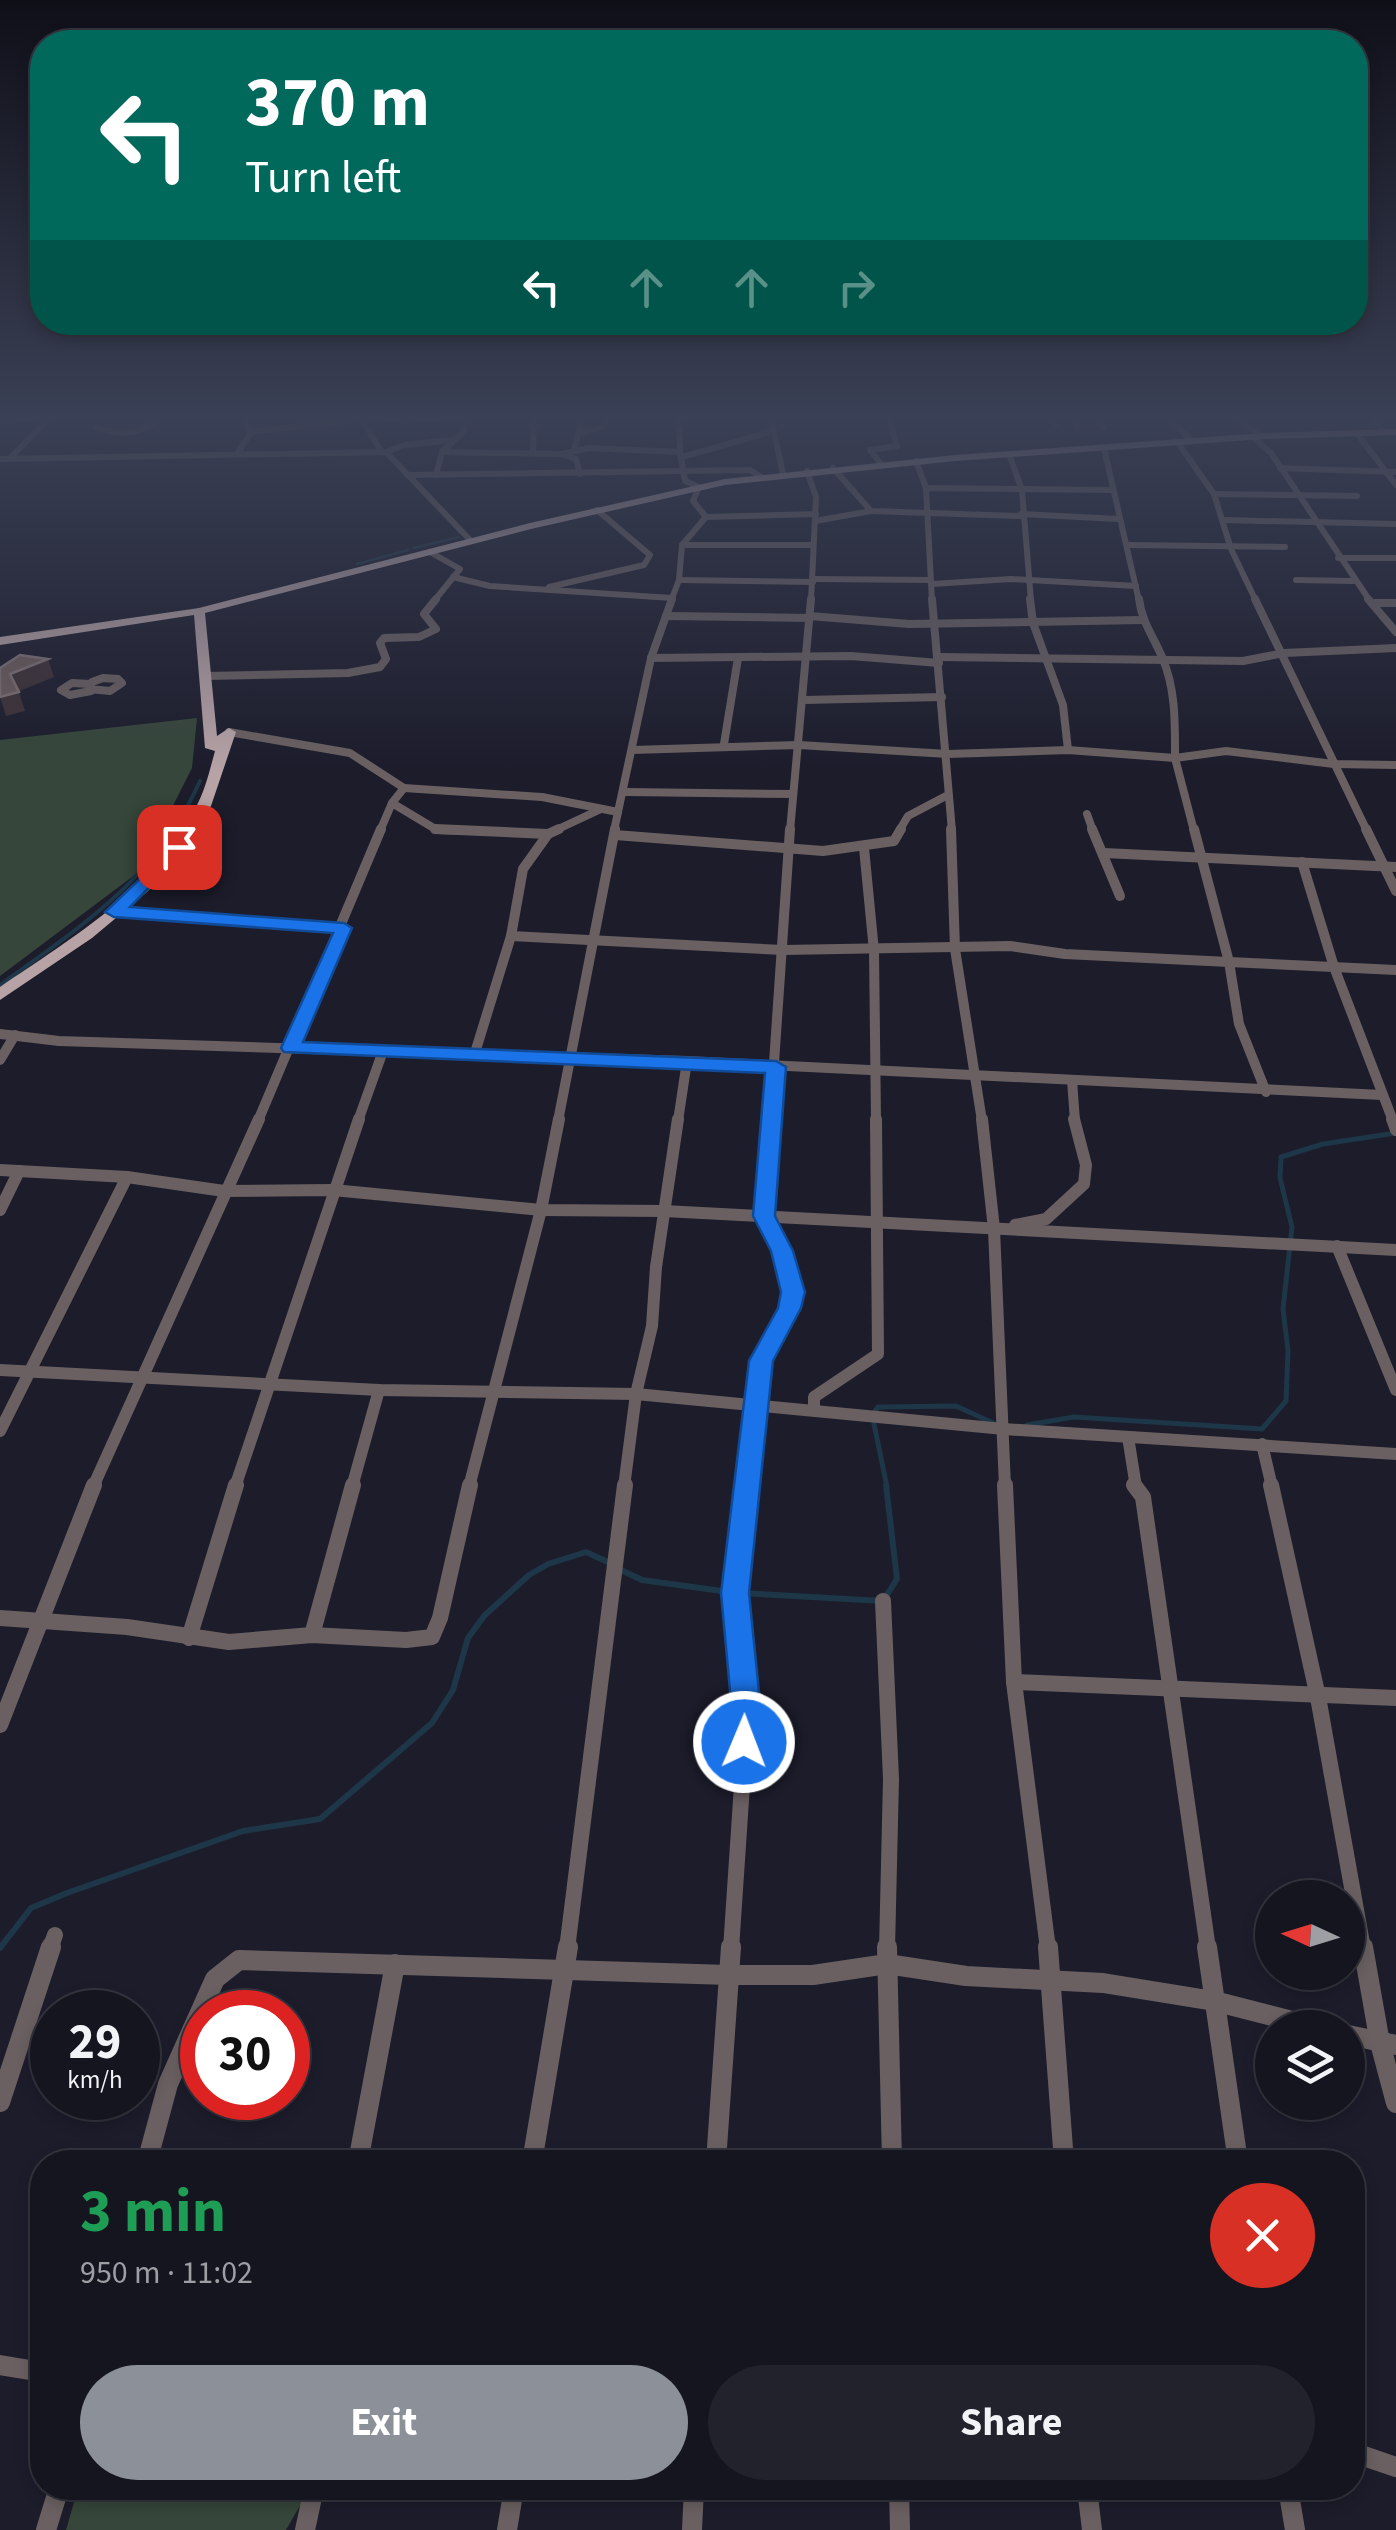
<!DOCTYPE html>
<meta charset="utf-8">
<style>
body{margin:0;font-family:"Source Sans 3",sans-serif;background:#22222d;color:#f1f3f6;height:100vh;display:flex;flex-direction:column;font-size:38px;white-space:nowrap}
*{box-sizing:border-box;margin:0}
p{font-size:32px;color:#9d9fa5}
.icon{flex:none;width:55px;height:55px;fill:none;stroke:currentColor;stroke-width:2;stroke-linecap:round;stroke-linejoin:round}
.map{position:relative;flex:1;overflow:hidden}
.drawer{position:absolute;left:30px;top:2150px;width:1335px;height:350px;display:flex;flex-direction:column;background:#151520;border-radius:40px;box-shadow:0 5px 15px #0003,0 0 0 2px #34343e}
.drawer>*{flex:none}
.guide{position:absolute;left:30px;top:30px;width:1338px;height:305px;border-radius:40px;box-shadow:0 5px 15px #0003,0 0 0 2px #34343e;background:#00695c;color:#fff;overflow:hidden}
.needle{width:65px;rotate:274deg}
.tools{position:absolute;left:1255px;top:1880px;display:grid;gap:20px}
.tools a{display:grid;place-items:center;width:110px;height:110px;border-radius:50%;background:#151520;box-shadow:0 5px 15px #0003,0 0 0 2px #34343e;font-size:50px}
.speed{position:absolute;left:30px;top:1990px;display:flex;gap:20px;font-size:50px;font-weight:700;text-align:center}
.speed>*{display:grid;place-content:center;width:130px;height:130px;border-radius:50%;background:#151520;box-shadow:0 5px 15px #0003,0 0 0 2px #34343e;line-height:1}
.speed small{font-size:25px;font-weight:400}
.speed .limit{border:15px solid #d22;background:#fff;color:#111}
.pin{position:absolute;display:grid;place-items:center;width:85px;height:85px;color:#fff;margin:-42px;border-radius:20px;box-shadow:0 5px 15px #0006}
.me{position:absolute;width:110px;margin:-55px;rotate:1deg;stroke-linejoin:round;filter:drop-shadow(0 0 8px #0008)}
.turn{display:flex;align-items:center;gap:35px;height:210px;padding:0 50px;font-size:45px}
.turn .icon{width:130px;height:130px;stroke-width:2.5}
.turn b{display:block;font-size:70px;line-height:85px}
.lanes{display:flex;align-items:center;height:95px;padding:0 50px;background:#0003;justify-content:center;gap:50px;direction:ltr}
.lanes .off{opacity:.35}
.round{display:grid;place-items:center;flex:none;width:105px;height:105px;border-radius:52px;background:#22222d}
.summary{display:flex;align-items:center;justify-content:space-between;height:170px;padding:0 50px}
h1{font-size:60px;font-weight:700;line-height:75px;color:#1e9e55}
.button{display:flex;gap:20px;margin-top:auto;padding:20px 50px}
.button a{flex:1;height:115px;border-radius:60px;background:#8c9099;color:#fff;font-size:40px;font-weight:700;line-height:115px;text-align:center}
.button a+a{background:#22222d;color:#f1f3f6}
.map>svg:first-child{display:block}
</style>
<div class="map">
<svg width="1396" height="2530" viewBox="0 0 1396 2530">
<rect width="100%" height="100%" fill="#1c1c2b"/>
<g fill="#36463a">
<polygon points="197,718 192,768 140,871 0,976 0,740"/>
<polygon points="78,2488 310,2488 286,2530 66,2530"/>
</g>
<g fill="none" stroke-linecap="round" stroke-linejoin="round">
<g stroke="#1d3748" stroke-width="2.5">
<polyline points="414,548 459,537"/>
<polyline points="357,564 408,550"/>
</g>
<path stroke="#1d3748" stroke-width="4" d="M0,985C84,924 156,879 200,781"/>
<g stroke="#1d3748" stroke-width="5">
<polyline points="875,1411 878,1407 956,1406 993,1423"/>
<polyline points="874,1424 887,1487"/>
<polyline points="1027,1425 1074,1417 1262,1429 1286,1401 1288,1351 1283,1309 1292,1227 1280,1178 1281,1157 1323,1144 1396,1133"/>
</g>
<g stroke="#1d3748" stroke-width="6">
<polyline points="619,1569 642,1580 729,1592"/>
<polyline points="740,1593 883,1601 897,1579 886,1485"/>
<polyline points="0,1948 31,1908 67,1893 243,1831 320,1819 432,1723 453,1690 468,1638 484,1616 529,1575 548,1564 586,1552 610,1563"/>
</g>
<g stroke="#6a6061" stroke-width="6">
<polyline points="175,417 190,417"/>
<polyline points="360,417 381,451"/>
<polyline points="679,417 680,452"/>
<polyline points="771,417 783,474"/>
<polyline points="1051,417 1056,424"/>
<polyline points="1071,417 1077,426"/>
<polyline points="1094,417 1103,428"/>
<polyline points="1167,417 1192,441"/>
<polyline points="1237,417 1261,437 1256,440 1271,453 1370,601"/>
<polyline points="1373,417 1383,432"/>
<polyline points="362,420 401,419"/>
<polyline points="401,420 473,417"/>
<polyline points="0,421 44,417"/>
<path d="M96,428C120,436 142,435 161,417"/>
<polyline points="1355,431 1396,485"/>
<polyline points="251,432 361,419"/>
<polyline points="580,433 604,426 608,417"/>
<polyline points="1178,443 1214,494 1231,549 1256,601"/>
<polyline points="1104,448 1139,601"/>
<polyline points="574,451 582,417"/>
<polyline points="386,452 404,445 453,440"/>
<polyline points="442,452 562,454 576,459 580,474"/>
<polyline points="533,452 534,417"/>
<polyline points="237,454 250,434 246,417"/>
<polyline points="562,454 589,448 680,452 685,481 699,487 693,501 706,517 682,545 679,580 671,601"/>
<polyline points="1009,454 1022,490 1031,601"/>
<polyline points="682,457 773,431"/>
<polyline points="10,458 51,417"/>
<polyline points="0,459 386,452 471,541"/>
<polyline points="916,461 926,488 932,601"/>
<polyline points="881,464 870,450 897,446 888,417"/>
<polyline points="833,468 871,511 1021,516"/>
<polyline points="1280,468 1396,472"/>
<polyline points="807,471 816,497 811,601"/>
<polyline points="407,475 750,470 761,477"/>
<polyline points="436,475 442,452 464,431 465,417"/>
<polyline points="926,488 1113,490"/>
<polyline points="1214,494 1357,496"/>
<polyline points="1021,514 1119,519"/>
<polyline points="706,517 816,514"/>
<polyline points="1223,520 1396,524"/>
<polyline points="815,521 871,511"/>
<polyline points="682,545 813,545"/>
<polyline points="1128,545 1285,547"/>
<polyline points="430,552 460,569 434,601"/>
<polyline points="1338,558 1396,558"/>
<polyline points="453,577 490,586 672,598"/>
<polyline points="813,579 931,580"/>
<polyline points="679,580 813,582"/>
<polyline points="1296,580 1353,581"/>
<polyline points="932,584 1011,579 1136,586"/>
<polyline points="549,587 644,565 650,555 597,510"/>
</g>
<g stroke="#6a6061" stroke-width="8">
<polyline points="932,599 952,831"/>
<polyline points="1030,599 1033,623 1063,705 1068,750"/>
<polyline points="1255,599 1367,831"/>
<polyline points="1368,599 1396,632"/>
<polyline points="1373,603 1396,603"/>
<polyline points="666,616 810,618"/>
<polyline points="810,616 909,624 1142,620"/>
<polyline points="938,657 1243,661 1284,653 1396,648"/>
<polyline points="651,658 851,656 939,663"/>
<polyline points="206,676 348,673 380,667 386,659 380,643 384,638 419,637 436,629 424,614 436,599"/>
<polygon points="103,678 118,679 122,683 110,691 89,689 92,682"/>
<polyline points="90,684 72,683 61,690 70,695 91,691"/>
<polyline points="803,700 942,697"/>
<polyline points="229,732 350,753 404,788 392,803 380,831"/>
<polyline points="724,744 738,658"/>
<path d="M632,750L799,745L948,754L1068,750L1175,758C1175,724 1176,689 1162,657C1153,636 1142,622 1139,599"/>
<polyline points="404,788 542,797 618,812 651,658 672,599"/>
<polyline points="626,792 793,794"/>
<polyline points="392,803 437,830 471,831"/>
<polyline points="1087,814 1093,831"/>
<polyline points="554,831 601,809"/>
<polyline points="614,831 618,812"/>
<polyline points="790,831 811,599"/>
<polyline points="899,831 908,816 946,796"/>
<polyline points="1194,831 1175,758 1226,751 1334,764 1396,765"/>
</g>
<g stroke="#6a6061" stroke-width="10">
<polyline points="435,829 548,834"/>
<polyline points="951,829 955,949 982,1121"/>
<polyline points="1092,829 1120,896"/>
<polyline points="1194,829 1229,962 1396,970"/>
<polyline points="1366,829 1396,891"/>
<polyline points="615,835 823,851 894,841 901,829"/>
<polyline points="864,848 874,951 876,1121"/>
<polyline points="1104,853 1396,867"/>
<polyline points="1302,862 1334,967 1393,1121"/>
<polyline points="114,911 344,928"/>
<polyline points="511,936 783,950 1010,946 1065,954 1229,962 1239,1024 1266,1092"/>
<polyline points="0,1034 59,1041 687,1061 1382,1095"/>
<polyline points="474,1056 511,936 523,869 548,834 559,829"/>
<polyline points="0,1060 15,1035"/>
<polyline points="1072,1080 1075,1121"/>
<polyline points="258,1121 381,829"/>
<polyline points="358,1121 383,1051"/>
<polyline points="558,1121 615,829"/>
<polyline points="678,1121 687,1061"/>
<polyline points="770,1121 790,829"/>
</g>
<g stroke="#6a6061" stroke-width="12">
<polyline points="982,1119 994,1229 1005,1487"/>
<polyline points="1392,1119 1396,1130"/>
<polyline points="0,1170 127,1177 224,1191 333,1190 541,1210 664,1211 1396,1250"/>
<polyline points="0,1210 19,1171"/>
<polyline points="1015,1225 1046,1219 1084,1184 1086,1165 1074,1119"/>
<polyline points="1337,1246 1396,1390"/>
<polyline points="0,1370 379,1390 636,1394 1004,1429 1396,1454"/>
<polyline points="814,1410 814,1397 878,1354 876,1119"/>
<polyline points="0,1431 127,1177"/>
<polyline points="1128,1437 1136,1487"/>
<polyline points="1262,1444 1272,1487"/>
<polyline points="93,1487 259,1119"/>
<polyline points="235,1487 359,1119"/>
<polyline points="352,1487 379,1390"/>
<polyline points="469,1487 541,1210 559,1119"/>
<polyline points="624,1487 636,1394 652,1326 656,1267 678,1119"/>
<polyline points="747,1487 761,1361 789,1308 793,1292 782,1251 764,1216 770,1119"/>
</g>
<g stroke="#6a6061" stroke-width="16">
<polyline points="1005,1485 1014,1682 1396,1698"/>
<polyline points="1134,1485 1143,1497 1208,1949"/>
<polyline points="1271,1485 1318,1697 1363,1949"/>
<polyline points="883,1601 891,1779 887,1949"/>
<polyline points="0,1618 127,1627 229,1642 312,1635 406,1640 432,1637 440,1618 470,1485"/>
<polyline points="312,1635 353,1485"/>
<polyline points="189,1638 236,1485"/>
<polyline points="1014,1682 1048,1949"/>
<polyline points="0,1725 94,1485"/>
<polyline points="50,1949 55,1935"/>
<polyline points="567,1949 625,1485"/>
<polyline points="731,1949 747,1711 735,1593 747,1485"/>
</g>
<g stroke="#6a6061" stroke-width="20">
<polyline points="887,1947 892,2162"/>
<polyline points="1048,1947 1064,2162"/>
<polyline points="1207,1947 1238,2162"/>
<polyline points="1363,1947 1380,2043 1396,2103"/>
<polyline points="1348,2035 1396,2045"/>
<polyline points="0,2102 51,1947"/>
<polyline points="147,2162 168,2084 215,1979 239,1960 730,1975 813,1975 887,1964 966,1976 1103,1983 1214,2001 1319,2028"/>
<polyline points="358,2162 395,1964"/>
<polyline points="532,2162 568,1947"/>
<polyline points="716,2162 731,1947"/>
<polyline points="0,2365 42,2372"/>
<polyline points="1352,2452 1396,2467"/>
<polyline points="899,2488 900,2530"/>
<polyline points="1087,2488 1092,2530"/>
<polyline points="1262,2488 1288,2492 1290,2488"/>
<polyline points="1288,2488 1295,2530"/>
<polyline points="46,2530 59,2488"/>
<polyline points="305,2530 314,2488"/>
<polyline points="507,2530 514,2488"/>
<polyline points="692,2530 694,2488"/>
</g>
<path fill="#b7a3a6" fill-rule="evenodd" d="M1396,429V435L1263,439L955,461L725,485L531,529L205,613L217,736L229,728L236,732L211,806L171,867L147,892L92,938L0,1000V987C73,937 159,887 198,803C206,787 210,769 215,751L205,748L194,615L0,645V637L199,608L530,523L725,479L955,455L1263,433Z"/>
</g>
<g fill="#3d3136">
<polygon points="48,659 54,677 17,692 10,674"/>
<polygon points="19,692 25,711 6,716 0,697"/>
</g>
<polygon fill="#6c5c5c" stroke="#807274" stroke-width="2.5" points="20,655 48,659 10,674 19,692 0,697 0,668"/>
<linearGradient id="sky" x2="0" y2="1"><stop stop-color="#0f0f18"/><stop offset="0.54" stop-color="#3a4055"/><stop offset="1" stop-color="#3a4055" stop-opacity="0"/></linearGradient>
<rect width="1396" height="772" fill="url(#sky)"/>
<polygon fill="#1a73e8" stroke="#114b97" stroke-width="2.5" points="179,842 185,843 185,851 130,907 344,923 352,928 303,1042 776,1061 786,1067 775,1216 793,1251 805,1292 801,1308 773,1361 749,1593 761,1712 754,1752 744,1756 733,1752 729,1742 732,1712 721,1593 749,1361 778,1308 781,1292 771,1251 753,1216 765,1073 284,1052 281,1048 333,933 114,917 105,912"/>
</svg>
<div class="tools">
<a><svg class="needle" viewBox="-14 -14 28 28"><path d="M0-13l5 13h-10z" fill="#e53935"/><path d="M0 13l5-13h-10z" fill="#9d9fa5"/></svg></a>
<a><svg class="icon" aria-label="layers" viewBox="0 0 24 24"><path d="M12 4l9 5-9 5-9-5zM3 14l9 5 9-5"/></svg></a>
</div>
<div class="speed"><div>29<small>km/h</small></div><div class="limit">30</div></div>
<div class="pin" style="left:179px;top:847px;background:#d93025"><svg class="icon" aria-label="arrive" viewBox="0 0 24 24"><path d="M6 21V4h12l-3 4 3 4H6"/></svg></div>
<svg class="me" style="left:744px;top:1742px" viewBox="-20 -20 40 40"><circle r="17" fill="#1a73e8" stroke="#fff" stroke-width="3"/><path d="M0-11L8 9 0 5-8 9z" fill="#fff"/></svg>
<div class="guide">
<div class="turn"><svg class="icon" aria-label="left" viewBox="0 0 24 24"><path d="M17 20v-9H6M10 6l-5 5 5 5"/></svg><div><b>370 m</b>Turn left</div></div>
<div class="lanes"><svg class="icon" aria-label="left" viewBox="0 0 24 24"><path d="M17 20v-9H6M10 6l-5 5 5 5"/></svg><svg class="icon off" aria-label="ahead" viewBox="0 0 24 24"><path d="M12 20V5M6 11l6-6 6 6"/></svg><svg class="icon off" aria-label="ahead" viewBox="0 0 24 24"><path d="M12 20V5M6 11l6-6 6 6"/></svg><svg class="icon off" aria-label="right" viewBox="0 0 24 24"><path d="M7 20v-9h11M14 6l5 5-5 5"/></svg></div>
</div>
<section class="drawer">
<div class="summary"><div><h1>3 min</h1><p>950 m · 11:02</p></div><a class="round" style="background:#d93025;color:#fff"><svg class="icon" aria-label="close" viewBox="0 0 24 24"><path d="M6 6l12 12M18 6L6 18"/></svg></a></div>
<div class="button"><a>Exit</a><a>Share</a></div>
</section>
</div>
